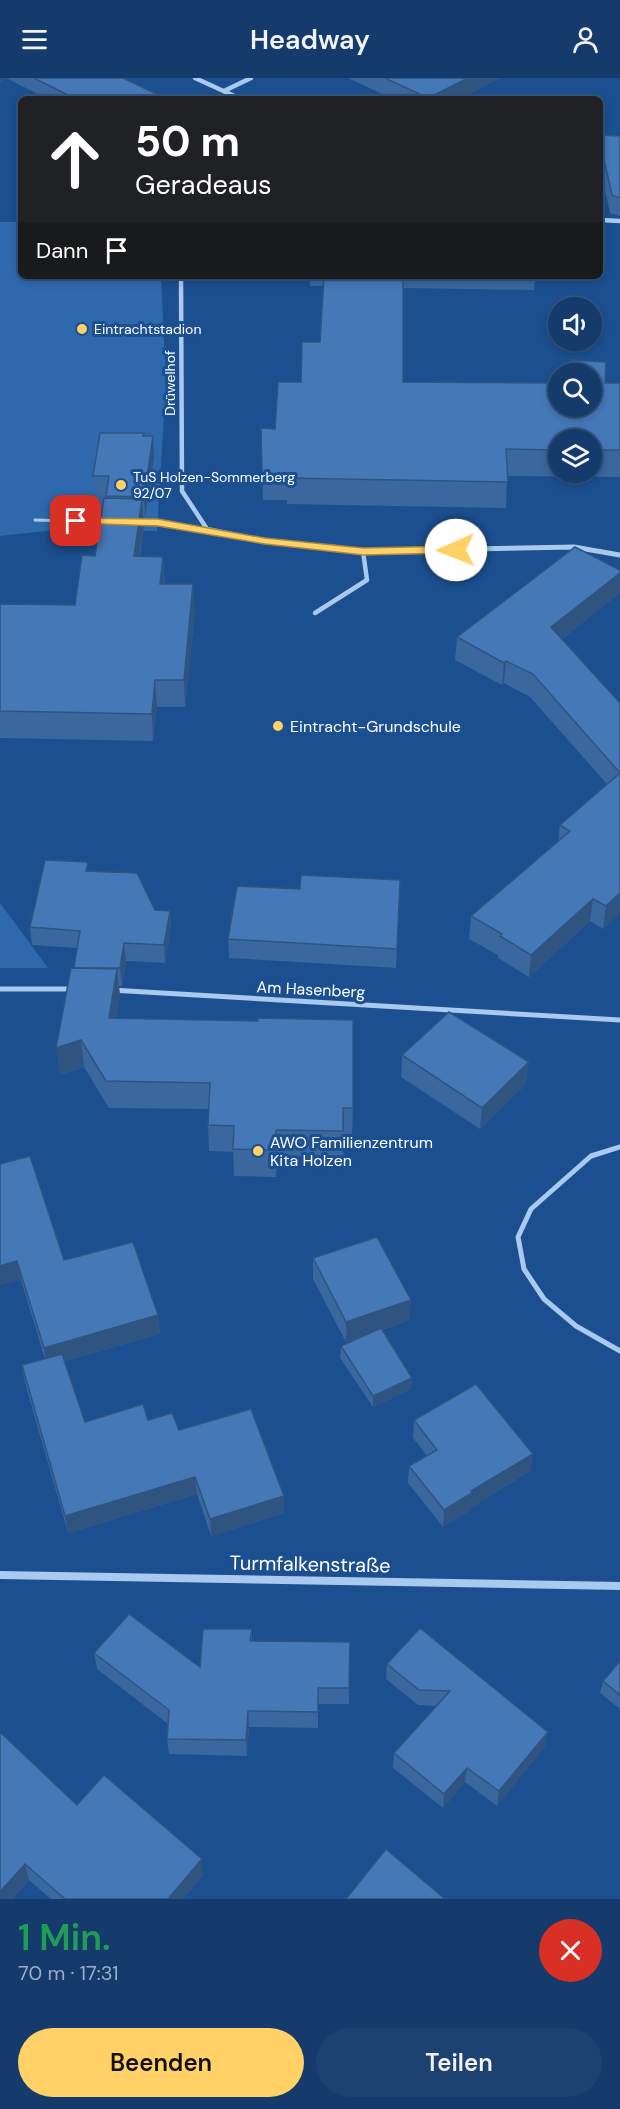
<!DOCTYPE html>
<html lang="de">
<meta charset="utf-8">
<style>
body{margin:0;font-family:"DM Sans",sans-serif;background:#1d4271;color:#f1f3f6;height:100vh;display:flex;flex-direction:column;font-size:22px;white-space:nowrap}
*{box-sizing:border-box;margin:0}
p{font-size:20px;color:#9dadc1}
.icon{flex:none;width:33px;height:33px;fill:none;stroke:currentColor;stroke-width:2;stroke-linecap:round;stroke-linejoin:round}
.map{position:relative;height:1821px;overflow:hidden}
.panel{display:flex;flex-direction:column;background:#143b6b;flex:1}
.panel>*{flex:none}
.hud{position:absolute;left:18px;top:18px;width:585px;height:183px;border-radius:9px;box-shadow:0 3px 9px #0003,0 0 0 2px #33557e;background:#202124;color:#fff;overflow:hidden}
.buttons{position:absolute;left:548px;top:219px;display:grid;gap:12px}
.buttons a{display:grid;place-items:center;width:54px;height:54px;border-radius:50%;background:#143b6b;box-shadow:0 3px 9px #0003,0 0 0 2px #33557e;font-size:30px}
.pin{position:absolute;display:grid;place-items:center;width:51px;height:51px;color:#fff;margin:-26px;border-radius:12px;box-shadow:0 3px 9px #0006}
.me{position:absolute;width:66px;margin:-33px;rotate:269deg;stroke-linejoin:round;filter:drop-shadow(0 0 4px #0008)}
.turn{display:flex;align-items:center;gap:21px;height:126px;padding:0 18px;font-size:27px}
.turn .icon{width:78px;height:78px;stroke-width:2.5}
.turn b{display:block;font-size:42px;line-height:51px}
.then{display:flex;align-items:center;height:57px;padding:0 18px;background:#0003;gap:12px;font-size:22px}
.round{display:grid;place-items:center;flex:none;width:63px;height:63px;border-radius:32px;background:#1d4271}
.head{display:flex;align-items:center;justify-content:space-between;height:102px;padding:0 18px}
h1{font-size:36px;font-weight:600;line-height:45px;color:#1e9e55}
.primary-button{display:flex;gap:12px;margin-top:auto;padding:12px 18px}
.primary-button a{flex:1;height:69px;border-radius:36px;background:#ffd166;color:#111;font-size:24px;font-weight:600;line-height:69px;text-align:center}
.primary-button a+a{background:#1d4271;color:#f1f3f6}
header{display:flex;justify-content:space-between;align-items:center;height:78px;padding:0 18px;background:#143b6b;font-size:27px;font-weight:600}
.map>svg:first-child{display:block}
</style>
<header><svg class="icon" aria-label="menu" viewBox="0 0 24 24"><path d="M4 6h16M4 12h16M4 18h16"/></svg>Headway<svg class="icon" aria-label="person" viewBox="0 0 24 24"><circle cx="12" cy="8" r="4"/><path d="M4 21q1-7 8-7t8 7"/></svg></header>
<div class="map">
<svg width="620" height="1821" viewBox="0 0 620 1821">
<rect width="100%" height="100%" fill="#1b4f8f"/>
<g fill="#2e69ad">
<polygon points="0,144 21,144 21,198 161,198 166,304 157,453 55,452 0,458"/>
<polygon points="0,825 48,890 0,890"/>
</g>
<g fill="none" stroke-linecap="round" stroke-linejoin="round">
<g stroke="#a9c9ee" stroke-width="3">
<polyline points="35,442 105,444"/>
<polyline points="138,444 207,451"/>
</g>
<polyline stroke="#a9c9ee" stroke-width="4.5" points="315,535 367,502 363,473"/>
<polyline stroke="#a9c9ee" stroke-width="5" points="620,1069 591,1078 531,1131 518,1159 524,1191 544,1221 576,1248 620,1273"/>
<g stroke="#a9c9ee" stroke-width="4.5">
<polyline points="195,0 241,21"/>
<polyline points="224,13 251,0"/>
<polyline points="600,142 620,143"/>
<polyline points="181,198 182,413 207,451 241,458"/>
</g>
<g stroke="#a9c9ee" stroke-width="5">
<polyline points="234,457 265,463 363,473 574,469 620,477"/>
<polyline points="0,911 74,911"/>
<polyline points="111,912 620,942"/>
</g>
<polyline stroke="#a9c9ee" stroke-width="8" points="0,1497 620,1508"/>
</g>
<g fill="#3a679d" fill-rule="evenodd">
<polygon points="0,0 123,0 165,21 48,21 6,0 0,5"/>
<polygon points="348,0 500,0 459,21 393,21"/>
<polygon points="600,57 620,58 620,138 610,135 600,89"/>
<path d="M309,198H535L534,212L403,210V304L558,328L591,296H569L571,282L605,305H620V399L507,398L506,430L287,426V422H263L261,350L275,351L301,304L320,264L323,208H310ZM558,362H591V394H558Z"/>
<polygon points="144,358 154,380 145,440 144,440 144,448 140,478 163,479 165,506 195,533 185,629 157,629 153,663 0,660 0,526 75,527 95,478 106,420 106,419 95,419 93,398"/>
<polygon points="620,515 562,561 620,625 620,835 603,851 590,843 529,899 498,880 498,877 469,861 471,838 558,764 560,747 607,706 530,619 504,605 502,607 455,582 457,559"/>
<polygon points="89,793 155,832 170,833 171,850 165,885 126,883 122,908 119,908 120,918 116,940 353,1030 352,1057 343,1056 343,1079 277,1078 276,1099 234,1098 233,1074 209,1073 208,1047 209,1031 109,1030 84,989 60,997 77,870 32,867 30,849"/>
<polygon points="400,802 396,890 229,880 228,861 300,811"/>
<polygon points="402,977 526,1006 480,1051 401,999"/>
<polygon points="0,1086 64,1182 158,1237 160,1256 65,1283 85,1344 148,1342 179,1352 284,1435 211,1458 197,1416 68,1455 25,1305 22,1287 45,1281 21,1202"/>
<polygon points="313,1180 411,1222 409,1242 382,1252 412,1300 411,1311 373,1329 340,1280 341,1268 359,1260 346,1264 313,1201"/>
<polygon points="414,1342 533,1376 530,1393 471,1430 470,1432 443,1449 408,1405 409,1388 427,1378 413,1360"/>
<polygon points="420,1550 545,1668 497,1728 465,1704 443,1730 393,1690 394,1675 437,1628 418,1627 386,1601 387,1586"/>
<polygon points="252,1551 252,1563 349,1610 349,1626 318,1626 318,1650 249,1649 247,1678 169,1676 167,1661 168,1646 97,1591 94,1575 200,1589"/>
<polygon points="620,1583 620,1631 600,1615 603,1603"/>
<polygon points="0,1654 77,1727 203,1797 183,1821 51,1821 29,1802 12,1821 0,1821"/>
</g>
<g fill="#305480">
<polygon points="0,0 6,0 0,5"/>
<polygon points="468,0 500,0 459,21 428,21 428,20"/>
<polygon points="153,358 154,380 145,440 144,419"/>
<polygon points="142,421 144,448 135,505 134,478"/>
<polygon points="163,479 165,506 160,506"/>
<polygon points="620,495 620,515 549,572 551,549"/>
<polygon points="193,506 195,533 185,629 184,602"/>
<polygon points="506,583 504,605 502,607 504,585"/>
<polygon points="155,602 157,629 153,663 152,636"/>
<polygon points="620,815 620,835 603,851 606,828"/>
<polygon points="593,821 590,843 529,899 531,877"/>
<polygon points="170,833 171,850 165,885 164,867"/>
<polygon points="124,865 126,883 122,908 120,890"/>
<polygon points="117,891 120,918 112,967 109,940"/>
<polygon points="81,962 84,989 60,997 56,970"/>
<polygon points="529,984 526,1006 480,1051 482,1030"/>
<polygon points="276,1052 277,1078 276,1099 275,1072"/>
<polygon points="17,1183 21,1202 0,1207 0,1188"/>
<polygon points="411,1222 409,1242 346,1264 346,1244"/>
<polygon points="158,1237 160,1256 47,1288 44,1270"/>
<polygon points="412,1300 411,1311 373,1329 373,1318"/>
<polygon points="533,1376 530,1393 471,1430 470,1432 443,1449 444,1432 471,1413"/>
<polygon points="195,1399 197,1416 68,1455 65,1438"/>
<polygon points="284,1418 284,1435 211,1458 210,1441"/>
<polygon points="248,1633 249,1649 247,1678 246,1662"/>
<polygon points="548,1654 545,1668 497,1728 499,1713"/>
<polygon points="467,1690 465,1704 443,1730 444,1716"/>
<polygon points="202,1781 203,1797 183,1821 168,1821"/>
<polygon points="25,1786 29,1802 12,1821 0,1821 0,1814"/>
</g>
<g fill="#4478b7" stroke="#305480" stroke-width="1.5">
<polygon points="34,0 123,0 165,20 163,21 76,21"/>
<polygon points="385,0 468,0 428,20"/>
<polygon points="600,57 620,58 620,120 612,117 600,63"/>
<polygon points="324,198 403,198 403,304 558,305 558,328 591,328 591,296 571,296 571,282 606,284 605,305 620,305 620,372 591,372 591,362 558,362 558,372 506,371 508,404 286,400 287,396 262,396 261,350 275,351 278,304 301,304 302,264 320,264"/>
<polygon points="100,355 144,355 143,358 153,358 144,419 106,418 109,398 93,398"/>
<polygon points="104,420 142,421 134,478 163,479 160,506 193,506 184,602 155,602 152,636 0,633 0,526 75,527 82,477 95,478"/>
<polygon points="575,469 620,492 620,495 551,549 620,625 620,815 606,828 593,821 531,877 500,858 502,856 471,838 570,753 560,747 620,695 533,596 506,583 504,585 457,559"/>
<polygon points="45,782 88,784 86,793 137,795 155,832 170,833 164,867 124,865 120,890 74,890 80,853 30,849"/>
<polygon points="301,797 400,802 397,871 228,861 237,808 300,811"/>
<polygon points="71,890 117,891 109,940 258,943 258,940 353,942 353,1030 343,1030 343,1053 276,1052 275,1072 233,1071 234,1048 208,1047 210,1005 106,1003 81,962 56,970"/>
<polygon points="449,934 529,984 482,1030 402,977"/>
<polygon points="30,1078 64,1182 133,1164 158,1237 44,1270 17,1183 0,1188 0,1086"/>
<polygon points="377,1159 411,1222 346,1244 313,1180"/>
<polygon points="381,1250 412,1300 373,1318 341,1268"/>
<polygon points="62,1276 85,1344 143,1326 148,1342 172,1335 179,1352 251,1331 284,1418 210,1441 195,1399 65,1438 22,1287"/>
<polygon points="476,1306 533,1376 471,1413 472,1415 444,1432 409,1388 437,1372 414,1342"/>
<polygon points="129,1536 200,1589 203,1551 252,1551 250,1563 350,1564 349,1610 318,1610 318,1634 248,1633 246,1662 167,1661 169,1632 94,1575"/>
<polygon points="420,1550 548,1654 499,1713 467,1690 444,1716 394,1675 450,1613 419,1612 387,1586"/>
<polygon points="620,1583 620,1617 603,1603"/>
<polygon points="0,1654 77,1727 104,1697 202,1781 168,1821 65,1821 25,1786 0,1814"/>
<polygon points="386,1771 445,1821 346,1821"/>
</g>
<polygon fill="#ffd166" stroke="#a68842" stroke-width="1.5" points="76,440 158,441 265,460 363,470 456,468 462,472 456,475 363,477 265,466 158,448 72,445 72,441"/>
<g fill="#ffd166" stroke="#1b4f8f" stroke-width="2">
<circle cx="82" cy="251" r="6"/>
<circle cx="121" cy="407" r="6"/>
<circle cx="278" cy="648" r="6"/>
<circle cx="258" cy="1073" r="6"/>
</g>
<g text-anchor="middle" stroke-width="6" stroke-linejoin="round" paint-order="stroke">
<g font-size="14" fill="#fff" stroke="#1b4f8f" text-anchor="start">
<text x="94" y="256">Eintrachtstadion</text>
<text x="133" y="404">TuS Holzen-Sommerberg<tspan x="133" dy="16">92/07</tspan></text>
</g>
<g font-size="14" fill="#fff" stroke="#1b4f8f">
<text transform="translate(170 305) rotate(-90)" y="5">Drüwelhof</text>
</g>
<g font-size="16" fill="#fff" stroke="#1b4f8f" text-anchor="start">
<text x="290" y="654">Eintracht-Grundschule</text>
<text x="270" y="1070">AWO Familienzentrum<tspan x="270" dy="18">Kita Holzen</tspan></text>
</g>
<g font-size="16" fill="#fff" stroke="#1b4f8f">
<text transform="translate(311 911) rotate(3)" y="6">Am Hasenberg</text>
</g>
<g font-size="20" fill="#fff" stroke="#1b4f8f">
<text transform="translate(310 1486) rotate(1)" y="7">Turmfalkenstraße</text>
</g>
</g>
</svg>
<div class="buttons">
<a><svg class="icon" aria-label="sound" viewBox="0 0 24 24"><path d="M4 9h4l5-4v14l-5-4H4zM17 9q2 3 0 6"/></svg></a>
<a><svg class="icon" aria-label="search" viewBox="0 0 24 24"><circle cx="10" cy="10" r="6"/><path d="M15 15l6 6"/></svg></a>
<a><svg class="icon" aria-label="layers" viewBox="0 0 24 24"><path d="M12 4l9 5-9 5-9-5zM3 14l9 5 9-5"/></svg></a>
</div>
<div class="pin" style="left:76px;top:443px;background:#d93025"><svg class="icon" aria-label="arrive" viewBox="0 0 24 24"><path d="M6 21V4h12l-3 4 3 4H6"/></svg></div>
<svg class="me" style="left:456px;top:472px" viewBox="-20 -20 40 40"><circle r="19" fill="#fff"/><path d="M0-13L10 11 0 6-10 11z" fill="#ffd166"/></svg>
<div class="hud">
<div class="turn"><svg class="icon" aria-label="ahead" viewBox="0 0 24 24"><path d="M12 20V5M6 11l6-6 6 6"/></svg><div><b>50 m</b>Geradeaus</div></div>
<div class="then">Dann<svg class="icon" aria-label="arrive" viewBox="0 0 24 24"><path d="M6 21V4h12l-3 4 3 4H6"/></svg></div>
</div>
</div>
<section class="panel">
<div class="head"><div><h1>1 Min.</h1><p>70 m · 17:31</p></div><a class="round" style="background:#d93025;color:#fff"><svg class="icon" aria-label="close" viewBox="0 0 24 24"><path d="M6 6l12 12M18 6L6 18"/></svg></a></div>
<div class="primary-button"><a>Beenden</a><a>Teilen</a></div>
</section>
